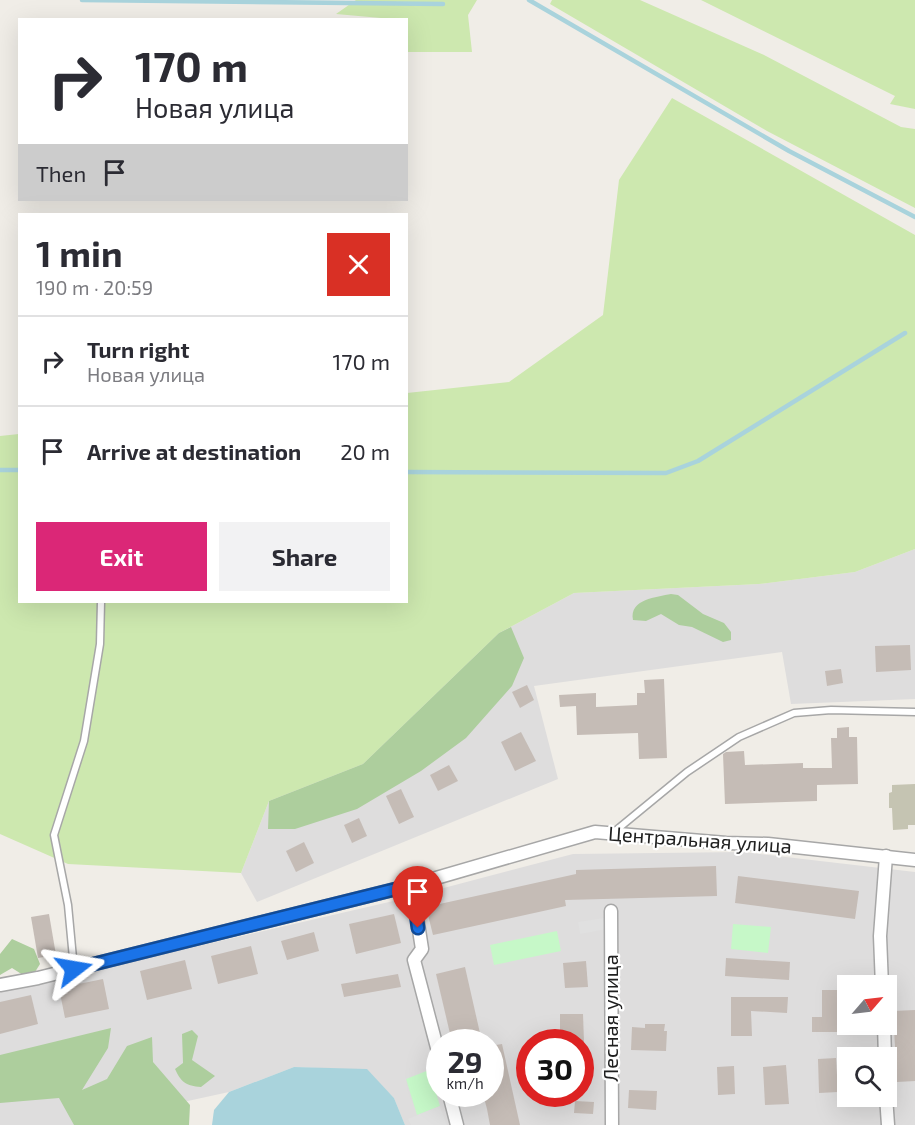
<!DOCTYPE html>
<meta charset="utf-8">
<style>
body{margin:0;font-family:"Exo 2",sans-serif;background:#f2f2f3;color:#2b2b33;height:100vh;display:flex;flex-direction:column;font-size:22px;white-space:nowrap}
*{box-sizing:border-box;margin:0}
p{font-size:20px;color:#7c7c81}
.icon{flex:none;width:33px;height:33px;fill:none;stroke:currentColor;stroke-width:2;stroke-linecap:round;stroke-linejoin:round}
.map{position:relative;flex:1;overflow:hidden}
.sheet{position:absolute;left:18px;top:213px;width:390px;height:390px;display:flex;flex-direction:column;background:#fff;border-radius:0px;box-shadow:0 6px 24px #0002}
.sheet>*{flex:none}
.guide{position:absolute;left:18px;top:18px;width:390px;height:183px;border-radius:0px;box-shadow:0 6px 24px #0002;background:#fff;color:#2b2b33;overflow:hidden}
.needle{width:39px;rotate:62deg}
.buttons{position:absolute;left:837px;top:975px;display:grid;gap:12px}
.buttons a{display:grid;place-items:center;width:60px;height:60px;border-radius:0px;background:#fff;box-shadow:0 6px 24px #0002;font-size:30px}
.speed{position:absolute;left:426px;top:1029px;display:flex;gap:12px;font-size:30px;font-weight:700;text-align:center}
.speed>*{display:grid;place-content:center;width:78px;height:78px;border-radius:50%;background:#fff;box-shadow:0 6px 24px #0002;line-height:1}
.speed small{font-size:15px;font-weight:400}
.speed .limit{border:9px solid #d22;background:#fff;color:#111}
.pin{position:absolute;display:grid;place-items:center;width:51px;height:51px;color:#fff;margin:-62px -26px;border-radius:50% 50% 50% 0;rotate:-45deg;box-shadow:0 0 6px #0007}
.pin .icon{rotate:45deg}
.me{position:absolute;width:66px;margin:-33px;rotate:76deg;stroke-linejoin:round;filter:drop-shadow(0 0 4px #0008)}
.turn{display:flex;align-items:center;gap:21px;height:126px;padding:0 18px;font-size:27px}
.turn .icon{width:78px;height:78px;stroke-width:2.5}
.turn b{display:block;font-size:42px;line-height:51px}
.then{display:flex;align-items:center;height:57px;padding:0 18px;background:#0003;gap:12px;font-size:22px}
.round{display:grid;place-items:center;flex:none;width:63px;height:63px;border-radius:0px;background:#f2f2f3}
.head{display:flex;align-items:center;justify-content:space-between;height:102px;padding:0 18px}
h1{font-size:36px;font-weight:700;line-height:45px}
.cta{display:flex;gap:12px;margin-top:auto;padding:12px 18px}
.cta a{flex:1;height:69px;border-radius:0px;background:#db2777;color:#fff;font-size:24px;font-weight:700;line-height:69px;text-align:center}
.cta a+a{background:#f2f2f3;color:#2b2b33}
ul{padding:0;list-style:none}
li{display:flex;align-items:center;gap:18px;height:90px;padding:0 18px;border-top:2px solid #e1e1e2}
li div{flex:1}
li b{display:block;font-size:22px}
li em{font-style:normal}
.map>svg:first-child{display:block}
</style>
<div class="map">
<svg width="915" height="1125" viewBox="0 0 915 1125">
<rect width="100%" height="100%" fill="#f0ede7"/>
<g fill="#dedddd" fill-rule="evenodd">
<polygon points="915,549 915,699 791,704 782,652 534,686 558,779 257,902 241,873 269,801 363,764 499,633 574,593 759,584 855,572"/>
<path d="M743,852L915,872V1125H405L394,1098L367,1070L294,1067L229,1092L96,1121V1125H0V992L402,899L573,854ZM848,986H886V1024H848ZM440,1042H490V1094H440ZM530,1042H580V1094H530ZM848,1058H886V1096H848Z"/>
</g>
<polygon fill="#c5c4b2" points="915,784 915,825 908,825 908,829 893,830 892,808 889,808 889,793 892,792 892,785"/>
<g fill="#cde8af">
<polygon points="356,0 477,0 468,15 472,52 407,52 406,20 392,19 336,14"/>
<polygon points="552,0 640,0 764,55 901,127 915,129 915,208 767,131 550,4"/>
<polygon points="701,0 915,0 915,109 890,104 895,96"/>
<polygon points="672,98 915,235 915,549 855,572 759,584 574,593 499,633 363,764 269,801 241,873 68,864 0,834 0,436 19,434 20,602 406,602 407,393 509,382 603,315 619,180"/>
</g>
<g fill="#adce9d">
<path d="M671,594L678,595L703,614L724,623L731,632V640L723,642L692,627L679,625L661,614L646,621L633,620C629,599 657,597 671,594Z"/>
<polygon points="511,627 524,658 512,686 466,738 421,771 357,809 295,829 268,829 269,801 363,764 499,633"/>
<polygon points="12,939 34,949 40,964 35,972 23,975 12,968 0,975 0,954"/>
<polygon points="111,1028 108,1048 82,1090 107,1079 127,1046 152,1037 153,1062 190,1105 189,1125 74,1125 59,1098 0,1103 0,1055"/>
<path d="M192,1030L198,1036L192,1060L215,1076L201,1087C186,1086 181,1082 175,1069L183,1063L182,1034Z"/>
</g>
<g fill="#c6f8c8">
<polygon points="733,924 771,927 768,953 731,949"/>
<polygon points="557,931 561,951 494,965 490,945"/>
<polygon points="429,1070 440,1106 417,1115 406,1079"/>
</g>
<g fill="#e0e0e0">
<polygon points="605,918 607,929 580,934 578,922"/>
<polygon points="440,1106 447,1125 411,1125 408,1119"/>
</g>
<polygon fill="#a9d3dc" points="294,1067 367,1069 394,1098 405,1125 212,1125 214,1110 229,1092"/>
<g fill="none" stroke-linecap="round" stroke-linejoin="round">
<g stroke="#a9d3dc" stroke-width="4.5">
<polyline points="82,0 443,4"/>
<polyline points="529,0 789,151 915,217"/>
<polyline points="0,470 20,470"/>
<polyline points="406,472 666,473 698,461 905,333"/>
</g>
</g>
<g fill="#c5bcb6">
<polygon points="910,645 911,670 876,672 875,646"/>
<polygon points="841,669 843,683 827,686 825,671"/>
<polygon points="664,679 667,758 639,759 638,733 577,735 576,706 560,707 559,695 596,693 596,707 637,705 637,693 645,693 644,680"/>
<polygon points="527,685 534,700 520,708 512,692"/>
<polygon points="849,727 849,737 857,737 858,784 817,785 817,801 725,804 723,754 726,752 744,751 745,765 803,763 803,768 832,768 831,738 837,738 837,728"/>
<polygon points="521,732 536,761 515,771 501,742"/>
<polygon points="449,765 458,781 438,791 430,775"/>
<polygon points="401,789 414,817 399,824 386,796"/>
<polygon points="359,818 367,836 352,843 344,825"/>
<polygon points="304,842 314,863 296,872 286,851"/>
<polygon points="716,866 717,896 565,900 566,906 433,935 426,907 576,874 576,870"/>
<polygon points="738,876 859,891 855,919 735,903"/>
<polygon points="49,914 56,955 38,958 31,917"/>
<polygon points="394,914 401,943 356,954 349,924"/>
<polygon points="314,932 319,951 287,960 281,941"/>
<polygon points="251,946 258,974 218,984 211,956"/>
<polygon points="726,958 790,962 789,980 725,976"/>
<polygon points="185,960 192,989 147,1000 140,971"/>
<polygon points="586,961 588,987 565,988 563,963"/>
<polygon points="465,967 482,1042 452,1042 436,974"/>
<polygon points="398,974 401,987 344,997 341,984"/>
<polygon points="103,979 109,1009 65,1018 59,988"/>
<polygon points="822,990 837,990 837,1032 812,1032 812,1017 822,1017"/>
<polygon points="31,995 38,1024 0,1034 0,1002"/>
<polygon points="731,997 788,997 787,1013 751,1011 752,1036 731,1036"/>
<polygon points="915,1010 915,1081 897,1082 893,1011"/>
<polygon points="560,1014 583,1014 584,1042 560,1042"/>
<polygon points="645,1024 665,1024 664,1031 667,1031 666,1051 631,1050 632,1027 645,1028"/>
<polygon points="502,1044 520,1125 490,1125 487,1109 483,1094 490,1094 490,1046"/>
<polygon points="836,1058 838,1092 819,1093 818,1059"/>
<polygon points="786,1065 789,1104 765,1105 763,1067"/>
<polygon points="734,1066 735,1094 718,1095 717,1067"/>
<polygon points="629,1090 657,1091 656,1110 628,1108"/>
<polygon points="575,1101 594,1102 593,1114 574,1113"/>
</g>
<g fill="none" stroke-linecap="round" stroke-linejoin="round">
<g stroke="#a7a7a7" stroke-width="9">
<g id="service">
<polyline points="614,832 687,772 739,737 794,713 831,710 915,712"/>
<polyline points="74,969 68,905 54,835 84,741 100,644 101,602"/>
</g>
</g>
<g stroke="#a7a7a7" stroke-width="15">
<g id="minor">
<polyline points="412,885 422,949 414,960 440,1059"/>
<polyline points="611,911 612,1125"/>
<polyline points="0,985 38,978 412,885 595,832 726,843 768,844 915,860"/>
<polyline points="882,986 880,936 886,856"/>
<polyline points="884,1024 885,1058"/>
<polyline points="449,1094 457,1125"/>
<polyline points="886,1096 888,1125"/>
</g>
</g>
<use href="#service" stroke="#fff" stroke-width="6"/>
<use href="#minor" stroke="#fff" stroke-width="12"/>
</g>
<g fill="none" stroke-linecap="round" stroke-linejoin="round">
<g stroke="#114b97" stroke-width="15">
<polyline id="route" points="74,969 412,885 418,928"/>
</g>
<use href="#route" stroke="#1a73e8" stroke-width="10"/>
</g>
<g text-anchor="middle" stroke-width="4.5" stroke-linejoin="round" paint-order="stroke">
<g font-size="20" fill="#202020" stroke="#fff">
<text transform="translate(700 840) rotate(4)" y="7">Центральная улица</text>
<text transform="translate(611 1018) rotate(-90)" y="7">Лесная улица</text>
</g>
</g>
</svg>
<div class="buttons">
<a><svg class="needle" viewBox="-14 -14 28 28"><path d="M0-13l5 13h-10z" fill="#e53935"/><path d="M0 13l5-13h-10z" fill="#7c7c81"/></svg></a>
<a><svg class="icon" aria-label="search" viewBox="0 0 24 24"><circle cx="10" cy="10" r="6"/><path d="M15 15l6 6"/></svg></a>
</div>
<div class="speed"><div>29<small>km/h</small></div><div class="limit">30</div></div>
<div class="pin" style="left:418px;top:928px;background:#d93025"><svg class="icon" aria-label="arrive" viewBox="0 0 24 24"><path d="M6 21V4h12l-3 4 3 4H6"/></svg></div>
<svg class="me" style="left:74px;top:969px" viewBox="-20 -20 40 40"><path d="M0-17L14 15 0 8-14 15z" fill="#1a73e8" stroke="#fff" stroke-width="4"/></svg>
<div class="guide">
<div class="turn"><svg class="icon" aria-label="right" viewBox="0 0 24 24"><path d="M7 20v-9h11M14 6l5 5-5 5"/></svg><div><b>170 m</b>Новая улица</div></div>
<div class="then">Then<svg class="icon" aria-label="arrive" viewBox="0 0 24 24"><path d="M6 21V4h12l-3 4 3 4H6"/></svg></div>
</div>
<section class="sheet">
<div class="head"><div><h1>1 min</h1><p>190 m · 20:59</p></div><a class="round" style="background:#d93025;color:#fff"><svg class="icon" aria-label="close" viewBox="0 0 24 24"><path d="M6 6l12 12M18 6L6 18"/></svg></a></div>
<ul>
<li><svg class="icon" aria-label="right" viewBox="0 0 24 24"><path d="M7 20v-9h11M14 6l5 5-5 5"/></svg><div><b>Turn right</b><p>Новая улица</p></div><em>170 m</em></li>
<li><svg class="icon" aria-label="arrive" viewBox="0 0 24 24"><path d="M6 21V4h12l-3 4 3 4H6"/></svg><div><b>Arrive at destination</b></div><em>20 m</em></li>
</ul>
<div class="cta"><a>Exit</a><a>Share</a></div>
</section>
</div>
